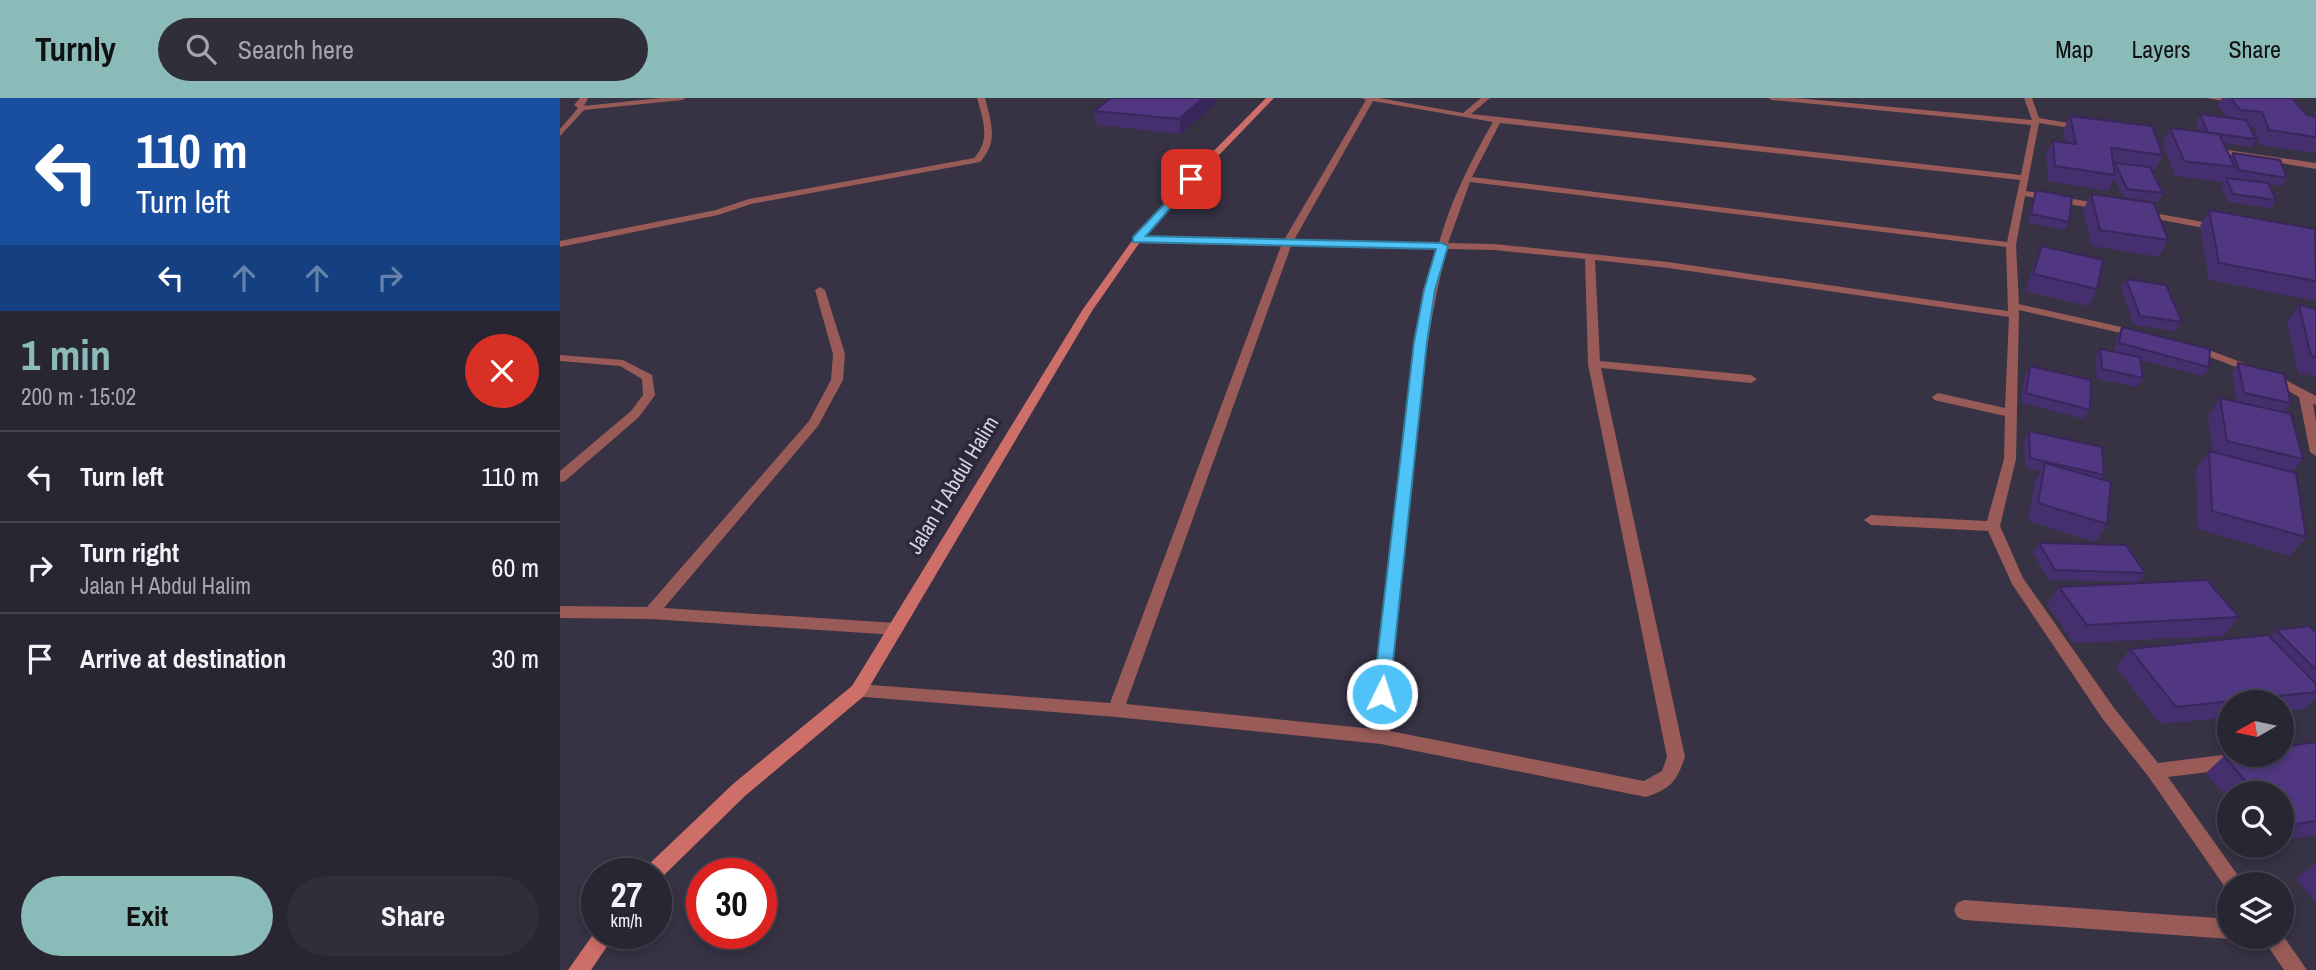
<!DOCTYPE html>
<meta charset="utf-8">
<style>
body{margin:0;font-family:"Archivo Narrow",sans-serif;background:#312e3b;color:#f1f3f6;height:100vh;display:flex;flex-direction:column;font-size:26px;white-space:nowrap}
*{box-sizing:border-box;margin:0}
p{font-size:23px;color:#a5a5ac}
.icon{flex:none;width:38px;height:38px;fill:none;stroke:currentColor;stroke-width:2;stroke-linecap:round;stroke-linejoin:round}
.map{position:relative;flex:1;overflow:hidden}
.side{display:flex;flex-direction:column;background:#292633;width:560px}
.side>*{flex:none}
.banner{background:#1a4fa0;color:#fff;overflow:hidden}
.needle{width:46px;rotate:261deg}
.controls{position:absolute;left:1657px;top:592px;display:grid;gap:14px}
.controls a{display:grid;place-items:center;width:77px;height:77px;border-radius:50%;background:#292633;box-shadow:0 4px 10px #0003,0 0 0 2px #45434e;font-size:35px}
.speed{position:absolute;left:21px;top:760px;display:flex;gap:14px;font-size:35px;font-weight:700;text-align:center}
.speed>*{display:grid;place-content:center;width:91px;height:91px;border-radius:50%;background:#292633;box-shadow:0 4px 10px #0003,0 0 0 2px #45434e;line-height:1}
.speed small{font-size:18px;font-weight:400}
.speed .limit{border:10px solid #d22;background:#fff;color:#111}
.pin{position:absolute;display:grid;place-items:center;width:60px;height:60px;color:#fff;margin:-30px;border-radius:14px;box-shadow:0 4px 10px #0006}
.me{position:absolute;width:77px;margin:-38px;rotate:4deg;stroke-linejoin:round;filter:drop-shadow(0 0 5px #0008)}
.turn{display:flex;align-items:center;gap:24px;height:147px;padding:0 21px;font-size:32px}
.turn .icon{width:91px;height:91px;stroke-width:2.5}
.turn b{display:block;font-size:49px;line-height:60px}
.lanes{display:flex;align-items:center;height:66px;padding:0 21px;background:#0003;justify-content:center;gap:35px;direction:ltr}
.lanes .off{opacity:.35}
.round{display:grid;place-items:center;flex:none;width:74px;height:74px;border-radius:37px;background:#312e3b}
.headline{display:flex;align-items:center;justify-content:space-between;height:119px;padding:0 21px}
h1{font-size:42px;font-weight:800;line-height:52px;color:#8bbbb9}
.cta{display:flex;gap:14px;margin-top:auto;padding:14px 21px}
.cta a{flex:1;height:80px;border-radius:42px;background:#8bbbb9;color:#111;font-size:28px;font-weight:800;line-height:80px;text-align:center}
.cta a+a{background:#312e3b;color:#f1f3f6}
ul{padding:0;list-style:none}
li{display:flex;align-items:center;gap:21px;height:91px;padding:0 21px;border-top:2px solid #45434e}
li div{flex:1}
li b{display:block;font-size:26px}
li em{font-style:normal}
header{display:flex;align-items:center;gap:42px;box-sizing:border-box;height:98px;padding:0 35px;background:#8bbbb9;color:#111}
header strong{font-size:33px}
nav{display:flex;gap:38px;margin-inline-start:auto;font-size:24px}
.search{width:490px;height:63px;background:#312e3b;display:flex;align-items:center;gap:18px;box-sizing:border-box;padding:0 24px;border-radius:38px;color:#a5a5ac;font-size:26px}
main{display:flex;flex:1;min-height:0}
.map>svg:first-child{display:block}
</style>
<header>
<strong>Turnly</strong>
<div class="search"><svg class="icon" aria-label="search" viewBox="0 0 24 24"><circle cx="10" cy="10" r="6"/><path d="M15 15l6 6"/></svg>Search here</div>
<nav><a>Map</a><a>Layers</a><a>Share</a></nav>
</header>
<main>
<section class="side">
<div class="banner">
<div class="turn"><svg class="icon" aria-label="left" viewBox="0 0 24 24"><path d="M17 20v-9H6M10 6l-5 5 5 5"/></svg><div><b>110 m</b>Turn left</div></div>
<div class="lanes"><svg class="icon" aria-label="left" viewBox="0 0 24 24"><path d="M17 20v-9H6M10 6l-5 5 5 5"/></svg><svg class="icon off" aria-label="ahead" viewBox="0 0 24 24"><path d="M12 20V5M6 11l6-6 6 6"/></svg><svg class="icon off" aria-label="ahead" viewBox="0 0 24 24"><path d="M12 20V5M6 11l6-6 6 6"/></svg><svg class="icon off" aria-label="right" viewBox="0 0 24 24"><path d="M7 20v-9h11M14 6l5 5-5 5"/></svg></div>
</div>
<div class="headline"><div><h1>1 min</h1><p>200 m · 15:02</p></div><a class="round" style="background:#d93025;color:#fff"><svg class="icon" aria-label="close" viewBox="0 0 24 24"><path d="M6 6l12 12M18 6L6 18"/></svg></a></div>
<ul>
<li><svg class="icon" aria-label="left" viewBox="0 0 24 24"><path d="M17 20v-9H6M10 6l-5 5 5 5"/></svg><div><b>Turn left</b></div><em>110 m</em></li>
<li><svg class="icon" aria-label="right" viewBox="0 0 24 24"><path d="M7 20v-9h11M14 6l5 5-5 5"/></svg><div><b>Turn right</b><p>Jalan H Abdul Halim</p></div><em>60 m</em></li>
<li><svg class="icon" aria-label="arrive" viewBox="0 0 24 24"><path d="M6 21V4h12l-3 4 3 4H6"/></svg><div><b>Arrive at destination</b></div><em>30 m</em></li>
</ul>
<div class="cta"><a>Exit</a><a>Share</a></div>
</section>
<div class="map">
<svg width="1756" height="872" viewBox="0 0 1756 872">
<rect width="100%" height="100%" fill="#373244"/>
<g fill="none" stroke-linecap="round" stroke-linejoin="round">
<g fill="#985b57" fill-rule="evenodd">
<polygon points="20,0 28,0 24,8 100,0 126,0 122,2 24,12 0,38 0,31 18,10 14,7"/>
<path d="M417,0H425C431,24 439,44 420,64L191,106L158,117L0,149V143L156,112L189,101L414,60C431,42 423,21 417,0Z"/>
<path d="M802,0H819L903,15L921,0H930L911,16L1461,77L1471,27L1212,2L1208,0H1236L1472,22L1464,0H1472L1479,20L1526,28V32H1523L1479,25L1466,93L1542,106L1547,109L1542,112L1465,98L1456,147L1459,206L1579,233L1585,236L1579,239L1459,212L1456,361L1440,428L1463,480L1554,610L1598,665L1670,656L1679,658L1682,663L1679,668L1673,671L1608,679L1684,786H1670V793L1667,792L1588,678L1542,620L1452,486L1428,433L1311,427L1304,422L1311,417L1427,423L1444,361L1445,318L1374,302L1372,299L1378,295L1445,310L1449,219L1108,170L1035,162L1040,263L1191,277L1197,281L1191,285L1041,270L1125,659C1116,684 1112,690 1086,699L821,646L556,619L292,598L290,593L292,588L298,586L550,605L721,148L577,145L572,142L577,139L724,142L806,2ZM813,3L933,24C911,62 891,102 879,145L734,142ZM940,25L1460,82L1447,144L912,79ZM910,84L1446,149L1448,213L1108,164L934,146L888,145ZM731,148L877,151C853,238 845,329 834,419C826,490 816,560 813,631L566,606ZM887,151L934,152L1025,161L1028,266L1107,659L1102,673L1084,683L830,633C831,562 841,492 848,421C857,330 864,239 887,151Z"/>
<polygon points="1646,0 1667,0 1684,4 1680,6"/>
<polygon points="1647,49 1756,65 1756,71 1650,53 1647,53"/>
<polygon points="1583,113 1660,127 1665,130 1660,133 1580,118 1578,116"/>
<polygon points="260,189 265,192 285,256 283,282 258,328 104,510 336,525 341,527 344,531 341,535 336,537 91,521 0,520 0,508 87,509 249,323 271,282 273,256 255,192"/>
<polygon points="1633,246 1718,278 1756,298 1756,307 1753,306 1756,323 1756,358 1750,354 1739,299 1710,282 1629,251 1629,247"/>
<polygon points="0,257 63,262 92,277 95,297 79,319 5,383 0,384 0,373 71,313 83,297 82,281 60,268 0,263"/>
<polygon points="1404,802 1670,821 1670,838 1676,838 1670,841 1404,822 1397,819 1394,812 1397,805"/>
<polygon points="1722,836 1747,872 1724,872 1701,838 1722,838"/>
</g>
<g fill="#ce6e68" fill-rule="evenodd">
<polygon points="706,0 714,0 634,83 580,144 532,213 304,598 185,698 100,781 96,783 96,775 84,775 86,769 173,686 292,588 523,211 574,140 628,79"/>
<polygon points="37,831 37,835 56,835 31,872 8,872"/>
</g>
</g>
<g fill="#462f6f">
<polygon points="1662,0 1732,0 1747,17 1753,18 1756,14 1756,55 1700,47 1694,29 1690,28 1696,41 1692,49 1663,45 1670,60 1673,55 1727,80 1722,88 1708,86 1716,102 1711,110 1669,104 1661,88 1663,84 1615,78 1603,45 1610,30 1640,34 1636,24 1640,16 1667,19 1658,8"/>
<polygon points="657,4 621,36 537,27 534,13"/>
<polygon points="1510,18 1603,57 1595,72 1591,72 1603,95 1598,104 1563,99 1554,80 1548,93 1488,83 1486,57 1493,43 1506,44 1503,32"/>
<polygon points="1476,92 1509,124 1505,132 1468,125 1473,100"/>
<polygon points="1531,96 1608,142 1599,159 1532,148 1523,112"/>
<polygon points="1649,112 1756,133 1756,203 1649,182 1640,128"/>
<polygon points="1482,148 1537,191 1528,208 1465,193 1475,164"/>
<polygon points="1566,181 1622,224 1616,233 1574,227 1561,190"/>
<polygon points="1739,207 1756,211 1756,279 1738,275 1727,224"/>
<polygon points="1562,229 1649,269 1643,278 1581,262 1583,280 1577,289 1537,281 1535,260 1540,251 1554,253 1557,238"/>
<polygon points="1678,265 1731,305 1724,314 1743,361 1732,374 1746,439 1730,458 1638,431 1636,371 1649,353 1653,354 1648,318 1660,300 1677,304 1672,275"/>
<polygon points="1470,268 1530,312 1524,321 1461,305 1465,277"/>
<polygon points="1469,333 1544,377 1542,381 1547,426 1535,444 1468,423 1475,383 1481,373 1465,369 1464,342"/>
<polygon points="1479,445 1585,475 1578,484 1489,482 1473,455"/>
<polygon points="1499,489 1679,519 1663,538 1514,545 1487,507"/>
<polygon points="1716,532 1756,534 1756,600 1744,611 1722,613 1722,604 1670,604 1670,619 1600,626 1556,569 1570,551 1710,539"/>
<polygon points="1756,644 1756,737 1722,742 1722,695 1670,695 1670,703 1646,675 1664,658"/>
<polygon points="1756,765 1756,805 1736,780"/>
</g>
<polygon fill="#39265a" points="643,0 656,0 657,4 621,36 619,21"/>
<g fill="#513781" stroke="#39265a" stroke-width="2">
<polygon points="551,0 643,0 619,21 534,13"/>
<polygon points="1671,0 1732,0 1747,17 1756,19 1756,39 1709,32 1702,14 1680,12"/>
<polygon points="1640,16 1686,22 1696,41 1648,35"/>
<polygon points="1510,18 1592,28 1603,57 1551,50 1555,77 1495,68 1493,43 1516,46"/>
<polygon points="1610,30 1659,36 1675,69 1624,63"/>
<polygon points="1673,55 1720,62 1727,80 1679,72"/>
<polygon points="1555,65 1590,69 1603,95 1567,91"/>
<polygon points="1666,80 1708,85 1716,102 1673,96"/>
<polygon points="1476,92 1512,99 1509,124 1471,116"/>
<polygon points="1531,96 1594,105 1608,142 1540,132"/>
<polygon points="1649,112 1755,131 1756,183 1659,165"/>
<polygon points="1482,148 1543,162 1537,191 1473,176"/>
<polygon points="1566,181 1606,187 1622,224 1580,218"/>
<polygon points="1739,207 1756,211 1756,259 1751,258"/>
<polygon points="1562,229 1650,251 1649,269 1559,245"/>
<polygon points="1540,251 1580,259 1583,280 1542,271"/>
<polygon points="1678,265 1724,276 1731,305 1684,295"/>
<polygon points="1470,268 1531,282 1530,312 1466,295"/>
<polygon points="1660,300 1731,316 1743,361 1667,343"/>
<polygon points="1469,333 1542,349 1544,377 1470,360"/>
<polygon points="1649,353 1736,375 1746,439 1652,413"/>
<polygon points="1485,365 1551,384 1547,426 1478,405"/>
<polygon points="1479,445 1566,447 1585,475 1495,472"/>
<polygon points="1647,482 1679,519 1527,527 1499,489"/>
<polygon points="1749,528 1756,534 1756,572 1716,532"/>
<polygon points="1708,537 1756,586 1756,594 1616,609 1570,551"/>
<polygon points="1756,644 1756,723 1725,728 1722,725 1722,695 1696,695 1664,658 1672,656 1722,656 1722,649"/>
</g>
<polygon fill="#4fc3f7" stroke="#337fa1" stroke-width="2" points="631,78 634,83 586,138 882,145 888,148 875,192 867,244 829,602 822,604 813,596 854,244 864,192 876,151 573,144 573,139"/>
<g text-anchor="middle" stroke-width="7" stroke-linejoin="round" paint-order="stroke">
<g font-size="21" fill="#d6d4df" stroke="#2d2839">
<text transform="translate(393 387) rotate(-59)" y="7">Jalan H Abdul Halim</text>
</g>
</g>
</svg>
<div class="controls">
<a><svg class="needle" viewBox="-14 -14 28 28"><path d="M0-13l5 13h-10z" fill="#e53935"/><path d="M0 13l5-13h-10z" fill="#a5a5ac"/></svg></a>
<a><svg class="icon" aria-label="search" viewBox="0 0 24 24"><circle cx="10" cy="10" r="6"/><path d="M15 15l6 6"/></svg></a>
<a><svg class="icon" aria-label="layers" viewBox="0 0 24 24"><path d="M12 4l9 5-9 5-9-5zM3 14l9 5 9-5"/></svg></a>
</div>
<div class="speed"><div>27<small>km/h</small></div><div class="limit">30</div></div>
<div class="pin" style="left:631px;top:81px;background:#d93025"><svg class="icon" aria-label="arrive" viewBox="0 0 24 24"><path d="M6 21V4h12l-3 4 3 4H6"/></svg></div>
<svg class="me" style="left:822px;top:596px" viewBox="-20 -20 40 40"><circle r="17" fill="#4fc3f7" stroke="#fff" stroke-width="3"/><path d="M0-11L8 9 0 5-8 9z" fill="#fff"/></svg>
</div>
</main>
